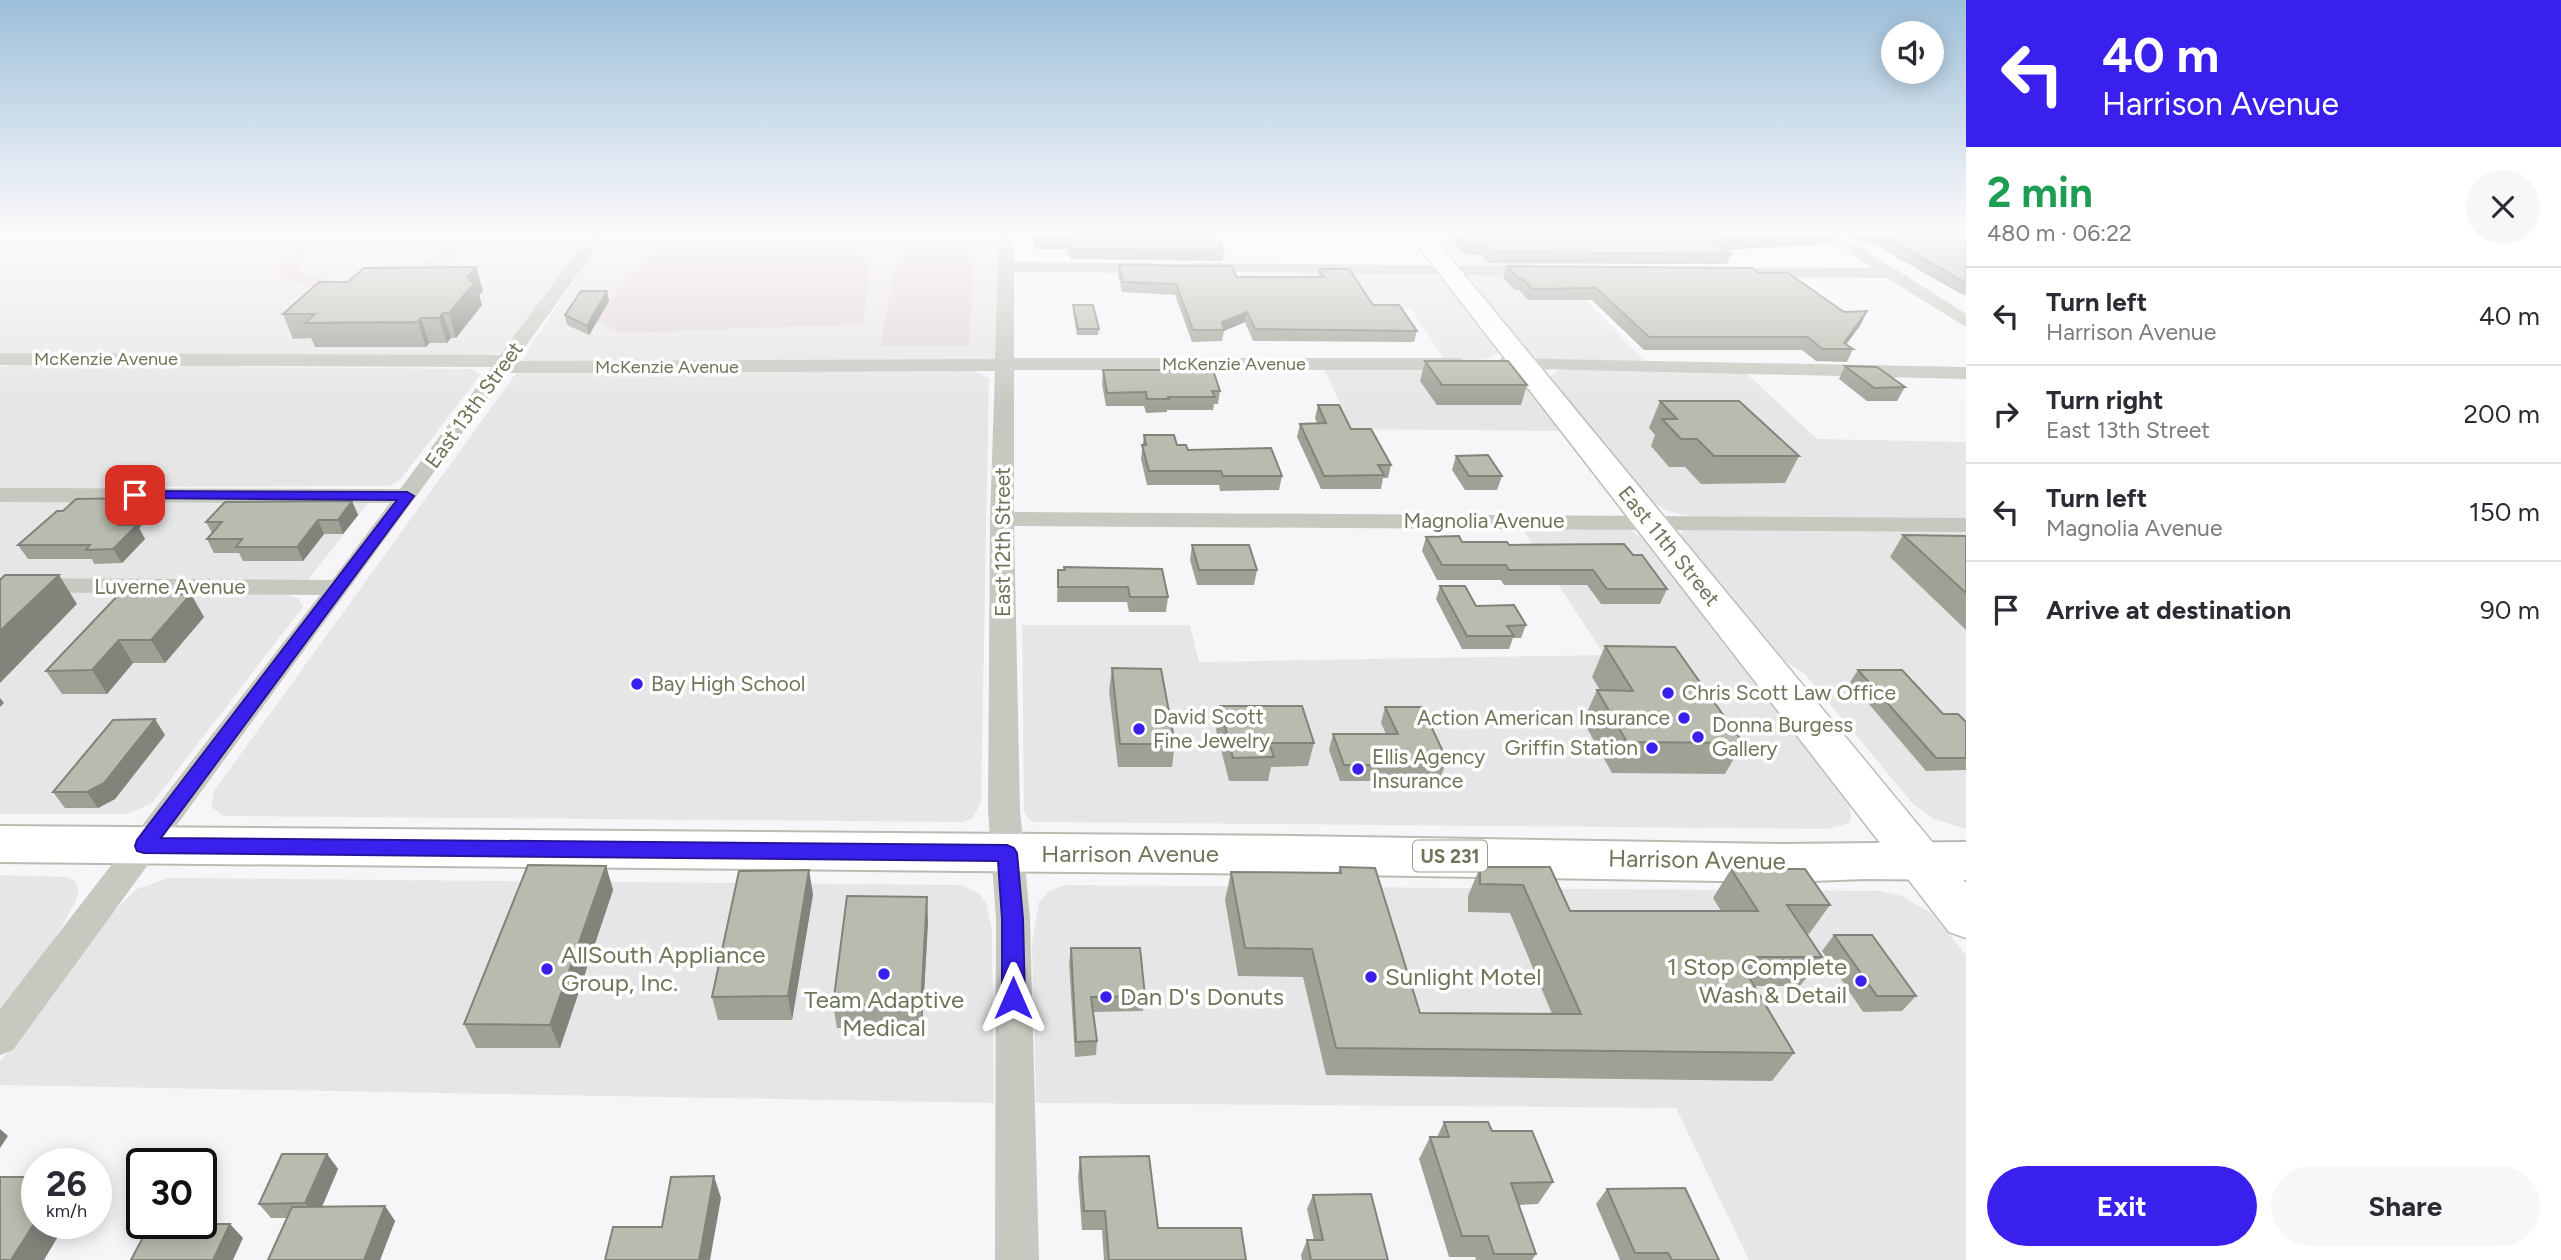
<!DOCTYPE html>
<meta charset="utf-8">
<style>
body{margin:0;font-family:Figtree,sans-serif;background:#f7f7f7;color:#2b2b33;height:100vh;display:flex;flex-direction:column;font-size:26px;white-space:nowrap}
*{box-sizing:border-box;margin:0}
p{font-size:23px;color:#7c7c81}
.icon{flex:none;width:38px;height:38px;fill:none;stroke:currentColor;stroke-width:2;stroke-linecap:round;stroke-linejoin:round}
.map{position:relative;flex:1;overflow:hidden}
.side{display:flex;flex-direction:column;background:#fff;width:595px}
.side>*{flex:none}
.top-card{background:#3a20ed;color:#fff;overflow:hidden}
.fabs{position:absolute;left:1881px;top:21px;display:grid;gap:14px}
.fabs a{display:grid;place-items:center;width:63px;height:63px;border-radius:50%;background:#fff;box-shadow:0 4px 18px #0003;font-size:35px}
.speed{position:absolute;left:21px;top:1148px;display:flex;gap:14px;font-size:35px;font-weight:700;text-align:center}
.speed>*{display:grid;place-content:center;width:91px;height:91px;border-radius:50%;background:#fff;box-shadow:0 4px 18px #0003;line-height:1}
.speed small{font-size:18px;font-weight:400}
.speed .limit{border:4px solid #111;border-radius:10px;background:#fff;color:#111}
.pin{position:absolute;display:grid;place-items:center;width:60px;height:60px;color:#fff;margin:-30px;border-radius:14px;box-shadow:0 4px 10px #0006}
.me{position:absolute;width:77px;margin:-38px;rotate:0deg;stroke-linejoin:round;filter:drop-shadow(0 0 5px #0008)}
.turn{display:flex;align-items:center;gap:24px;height:147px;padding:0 21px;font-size:32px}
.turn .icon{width:91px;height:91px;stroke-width:2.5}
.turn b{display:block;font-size:49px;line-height:60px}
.round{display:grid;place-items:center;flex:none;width:74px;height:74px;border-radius:37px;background:#f7f7f7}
.headline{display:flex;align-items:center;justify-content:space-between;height:119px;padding:0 21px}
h1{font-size:42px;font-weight:700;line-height:52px;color:#1e9e55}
.cta{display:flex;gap:14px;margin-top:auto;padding:14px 21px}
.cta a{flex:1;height:80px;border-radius:42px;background:#3a20ed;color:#fff;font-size:28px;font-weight:700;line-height:80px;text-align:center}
.cta a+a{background:#f7f7f7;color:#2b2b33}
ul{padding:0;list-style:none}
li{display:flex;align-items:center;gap:21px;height:98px;padding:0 21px;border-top:2px solid #e1e1e2}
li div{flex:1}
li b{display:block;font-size:26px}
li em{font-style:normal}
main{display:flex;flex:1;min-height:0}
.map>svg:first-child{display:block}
</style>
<main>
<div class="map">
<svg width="1966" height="1260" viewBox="0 0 1966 1260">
<rect width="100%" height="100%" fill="#f8f5f8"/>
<g fill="#e7e6e6">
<polygon points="0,232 593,232 506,350 490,356 0,355"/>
<polygon points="608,232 1003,232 997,357 995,360 523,362 529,347"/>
<polygon points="1430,232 1503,232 1536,268 1463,265 1454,260"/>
<polygon points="1297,271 1421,272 1436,276 1443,280 1498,353 1491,358 1480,360 1445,360 1411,309 1315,308"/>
<polygon points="1559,273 1647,363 1543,360 1534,357 1468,277 1472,274"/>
<polygon points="245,363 241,367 473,369 481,374 400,480 389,486 109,487 95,489 0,490 0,367 12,364"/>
<polygon points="1323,367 1493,367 1515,373 1560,431 1352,429"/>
<polygon points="1569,369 1746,373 1817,439 1966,442 1966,520 1691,516 1668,511 1654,503 1550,377 1556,371"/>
<polygon points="973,371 989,378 981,802 973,818 963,822 224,816 211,807 214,791 517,372"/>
<polygon points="0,500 370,501 307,581 0,579"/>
<polygon points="1522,528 1620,529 1633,531 1643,539 1849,805 1851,818 1849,823 1828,829 1032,822 1027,817 1024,811 1022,625 1190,625 1199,662 1604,655"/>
<polygon points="1683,530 1966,531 1966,829 1934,819 1914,805 1805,674 1781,659 1683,539 1680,533"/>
<polygon points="0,591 279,593 298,598 303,607 152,803 127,814 0,814"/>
<polygon points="0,875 67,877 75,881 79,889 76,901 52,944 0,1016"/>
<polygon points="169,878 961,885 978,893 986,903 992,930 994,1103 0,1085 0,1062 109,916 137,889"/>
<polygon points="1065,885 1880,891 1902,896 1931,913 1966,955 1966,1260 1749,1260 1676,1108 1036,1103 1032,943 1039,902 1049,891"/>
</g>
<g fill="#e0d6da">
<path d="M319,232H331L299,258L298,269C322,293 401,276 428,261C440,254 450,242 460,232H477L423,287C386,287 313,295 282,277L277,265L282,264Z"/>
<path d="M669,233C713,233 837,225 866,256L870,270L863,324L626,333L616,331L597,321L609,300Z"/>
<polygon points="900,245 974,245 969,346 880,346"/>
</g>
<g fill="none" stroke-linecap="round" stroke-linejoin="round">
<g stroke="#babeb2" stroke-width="3">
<polygon id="secondary" points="1407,232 1429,232 1966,883 1966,938 1949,932"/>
</g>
<g stroke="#b8bcb1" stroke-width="4">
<polygon id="primary" points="0,826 1291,836 1785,844 1966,842 1966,880 1865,879 1785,882 1291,874 0,862"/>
</g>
<g fill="#c6c9c0" fill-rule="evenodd">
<polygon points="592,232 608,232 515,361 995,359 999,232 1014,232 1014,262 1154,263 1162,268 1154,273 1014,272 1014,358 1460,358 1469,364 1460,370 1014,370 1014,512 1966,518 1966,532 1014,526 1020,810 1030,919 1039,1260 995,1260 996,919 988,810 990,519 995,371 506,373 13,1050 0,1055 0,1009 320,595 0,592 0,578 332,580 390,503 0,502 0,488 400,489 492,367 0,365 0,353 500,355"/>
<polygon points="1819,232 1837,232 1966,314 1966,327 1887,278 1724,277 1716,272 1724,267 1872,268"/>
<polygon points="1196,263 1539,266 1547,271 1539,276 1190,271 1188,268 1190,265"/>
<polygon points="1502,358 1966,367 1966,379 1495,368 1493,364"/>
</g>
<use href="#secondary" fill="#fff" fill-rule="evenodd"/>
<use href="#primary" fill="#fff" fill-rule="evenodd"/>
</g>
<g fill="#9ea296">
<polygon points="1032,232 1215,232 1224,250 1222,261 1071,259 1067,249 1034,249"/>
<polygon points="1444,232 1834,232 1837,234 1832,244 1725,250 1731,254 1727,264 1488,263 1481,255 1464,254"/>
<polygon points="1841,232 1966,232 1966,295 1961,294 1874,244 1861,244"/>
<polygon points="1119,265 1237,277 1318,277 1319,269 1373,305 1417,331 1414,342 1253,341 1245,322 1224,331 1222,341 1192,342 1175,295 1122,292 1118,275"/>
<polygon points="1507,266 1759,273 1861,324 1846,344 1853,349 1847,362 1816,361 1802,350 1644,350 1592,300 1528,300 1519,290 1515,290 1503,278"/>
<polygon points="476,267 483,291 479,295 482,305 456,338 451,338 447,343 429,343 426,347 315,347 311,338 293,339 283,314"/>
<polygon points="609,301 589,335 567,325 565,315"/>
<polygon points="1073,305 1099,329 1098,335 1077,335 1073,311"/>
<polygon points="1425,361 1527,385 1521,405 1437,405 1420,381"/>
<polygon points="1845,366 1905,387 1897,401 1867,401 1839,379"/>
<polygon points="1103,370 1220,391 1218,404 1214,404 1213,410 1167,410 1167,412 1146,413 1144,406 1106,406 1102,384"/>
<polygon points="1660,401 1799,456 1785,483 1701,484 1685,467 1669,467 1651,446 1655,435 1649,428"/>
<polygon points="1318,405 1351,429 1391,465 1388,478 1383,478 1381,489 1321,489 1297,437 1300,424 1317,423 1315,418"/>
<polygon points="1144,435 1177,445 1188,450 1282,476 1279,490 1220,491 1219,485 1147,485 1141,459"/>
<polygon points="1456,456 1502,476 1497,490 1465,490 1452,470"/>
<polygon points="147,498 154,512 139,528 145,539 122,563 94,564 92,559 28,559 18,545 63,511"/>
<polygon points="352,501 358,515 343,534 324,534 303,561 243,561 239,553 214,553 207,539 212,533 206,522"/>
<polygon points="1903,535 1966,536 1966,630 1890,557"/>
<polygon points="1426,537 1462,542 1509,545 1633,555 1667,589 1660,604 1601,604 1587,585 1504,585 1501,580 1437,580 1422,551"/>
<polygon points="1192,545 1257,570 1254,585 1197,585 1190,560"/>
<polygon points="1058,570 1168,597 1166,612 1129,612 1127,602 1057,602"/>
<polygon points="1440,586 1476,606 1526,625 1521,638 1513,638 1509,649 1462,649 1436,599"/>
<polygon points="152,588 155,594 204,617 165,663 133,663 107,694 62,694 46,671"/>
<polygon points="1605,646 1743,743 1725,774 1612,773 1583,721 1597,690 1600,690 1592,677"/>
<polygon points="1112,668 1175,744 1172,767 1118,767 1109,691"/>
<polygon points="1858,670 1943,714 1966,722 1966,770 1926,771 1850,682"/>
<polygon points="1220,706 1314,743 1308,766 1271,767 1268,781 1229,781 1216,730"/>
<polygon points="1385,707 1447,760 1441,776 1386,777 1385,781 1340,781 1329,750 1333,734 1386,734 1381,723"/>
<polygon points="165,735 115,799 98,808 65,808 53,792"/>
<polygon points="606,866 613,890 560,1048 476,1048 464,1024"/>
<polygon points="1340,867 1420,1013 1552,1014 1510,913 1468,912 1468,896 1480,867 1550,867 1570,911 1721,911 1713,898 1731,869 1830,905 1809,934 1806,934 1822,957 1800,986 1755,986 1794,1053 1772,1081 1326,1075 1303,977 1238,976 1225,900 1231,872 1338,873"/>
<polygon points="813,894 792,1020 718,1020 712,997"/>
<polygon points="928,921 922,1029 837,1028 833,1005"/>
<polygon points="1834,935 1916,996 1902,1011 1863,1012 1822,951"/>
<polygon points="1071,948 1145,996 1143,1011 1093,1012 1097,1041 1096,1055 1075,1057 1069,963"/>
<polygon points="1444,1122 1492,1131 1553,1182 1538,1204 1519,1205 1536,1254 1532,1260 1476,1260 1475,1257 1449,1257 1419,1159 1430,1137 1437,1137"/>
<polygon points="327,1154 338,1169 322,1207 385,1206 395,1221 380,1260 268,1260 287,1218 271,1218 259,1204"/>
<polygon points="1080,1157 1158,1228 1246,1260 1104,1260 1102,1230 1082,1230 1078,1177"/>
<polygon points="1607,1189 1719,1260 1620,1260 1596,1204"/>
<polygon points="1313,1195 1388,1260 1302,1260 1301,1255 1307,1240 1314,1240 1307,1209"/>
</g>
<g fill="#81847a">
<polygon points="476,267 483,291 479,295 482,305 456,338 449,313 467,278"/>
<polygon points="607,291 609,301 589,335 587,326"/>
<polygon points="1867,311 1861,324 1843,349 1844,343"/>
<polygon points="1247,312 1245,322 1224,331 1222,322"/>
<polygon points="443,313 451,338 447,343 439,318"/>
<polygon points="421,318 429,343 426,347 418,322"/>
<polygon points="147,498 154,512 139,528 145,539 122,563 113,549 119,525"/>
<polygon points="352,501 358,515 343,534 338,520"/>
<polygon points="318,520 324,534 303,561 297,547"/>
<polygon points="59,575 77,604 0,683 0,631"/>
<polygon points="152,588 165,611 146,594"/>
<polygon points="191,594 204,617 165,663 151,640"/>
<polygon points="119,640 133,663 107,694 92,670"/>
<polygon points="0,698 4,703 0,707"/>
<polygon points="155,719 165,735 115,799 98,808 87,792"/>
<polygon points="606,866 613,890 560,1048 550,1025"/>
<polygon points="809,870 813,894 792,1020 788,996"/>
<polygon points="927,897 928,921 922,1029 921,1005"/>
<polygon points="0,1129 8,1136 0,1148"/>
<polygon points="327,1154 338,1169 317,1218 305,1203"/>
<polygon points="714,1176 721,1198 710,1260 699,1260"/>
<polygon points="385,1206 395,1221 380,1260 364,1260"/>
<polygon points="37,1219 37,1223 66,1223 44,1260 11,1260"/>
<polygon points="230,1224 243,1238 233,1260 213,1260"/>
</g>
<g fill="#b8bcae" stroke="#81847a" stroke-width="2">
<polygon points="1033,232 1215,232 1224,250 1072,249 1068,238 1034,239"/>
<polygon points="1456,232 1834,232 1837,234 1713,241 1731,254 1491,252 1484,245 1467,244"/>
<polygon points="1862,232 1966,232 1966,283 1879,234 1866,234"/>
<polygon points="1119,265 1231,266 1237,277 1324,277 1319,269 1349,269 1373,305 1399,305 1417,331 1255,329 1247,312 1222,322 1224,330 1193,330 1176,284 1123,282"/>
<polygon points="1507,266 1752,268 1759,273 1788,273 1844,312 1867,311 1844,343 1853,349 1822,349 1808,337 1649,337 1596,288 1532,289 1522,278 1519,278"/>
<polygon points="476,267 467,278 474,278 470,281 476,281 449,313 443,313 439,318 421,318 418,322 305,323 315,314 283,314 319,282 348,282 364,268"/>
<polygon points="581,291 607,291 587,326 565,315"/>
<polygon points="1073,305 1093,305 1099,329 1078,329"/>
<polygon points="1425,361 1508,361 1527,385 1442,385"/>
<polygon points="1845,366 1877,367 1905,387 1874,388"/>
<polygon points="1103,370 1213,370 1220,391 1212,391 1215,397 1168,397 1169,399 1147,399 1146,392 1107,393"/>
<polygon points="1660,401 1739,401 1799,456 1714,456 1697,439 1681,439 1662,419 1677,419"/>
<polygon points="1318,405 1339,405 1351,429 1371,429 1391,465 1378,465 1384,475 1324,476 1300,424 1326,423"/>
<polygon points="1144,435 1174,435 1177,445 1186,445 1188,450 1271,448 1282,476 1223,476 1221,471 1149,471 1142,445 1146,445"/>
<polygon points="1488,455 1502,476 1469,476 1456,456"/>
<polygon points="147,498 119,525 137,525 113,549 86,550 90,545 18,545 57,511 63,511 76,499"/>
<polygon points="352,501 338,520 318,520 297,547 236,547 242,539 207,539 222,522 206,522 225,502"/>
<polygon points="1903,535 1966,536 1966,593"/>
<polygon points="1459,536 1462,542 1507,542 1509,545 1624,544 1633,555 1642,555 1667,589 1607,589 1593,570 1509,570 1506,565 1442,565 1426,537"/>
<polygon points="1192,545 1249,545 1257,570 1199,570"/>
<polygon points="1064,567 1162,569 1168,597 1130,597 1128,587 1058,587 1058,570 1065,570"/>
<polygon points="5,575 59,575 0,631 0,580"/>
<polygon points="1440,586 1465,586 1476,606 1514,605 1526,625 1507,626 1514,636 1467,636"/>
<polygon points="152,588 146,594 191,594 151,640 119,640 92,670 46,671 124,589"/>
<polygon points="1605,646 1675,647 1743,743 1627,742 1597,690 1633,691"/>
<polygon points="1112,668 1161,669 1175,744 1120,744"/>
<polygon points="1858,670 1902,670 1943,714 1958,714 1966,722 1966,758 1936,758"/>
<polygon points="1220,706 1302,706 1314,743 1269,743 1274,757 1233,758"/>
<polygon points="1385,707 1422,707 1447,760 1388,761 1390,765 1344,765 1333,734 1398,734"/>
<polygon points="155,719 104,783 87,792 53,792 113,720"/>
<polygon points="528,865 606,866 550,1025 464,1024"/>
<polygon points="1340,867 1375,868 1420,1013 1581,1014 1523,885 1480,884 1480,867 1550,867 1570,911 1758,911 1731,869 1805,869 1830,905 1787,905 1822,957 1757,957 1759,961 1740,962 1794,1053 1336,1048 1312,949 1245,948 1231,872 1341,873"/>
<polygon points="809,870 788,996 712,997 739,871"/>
<polygon points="847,896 927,897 921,1005 833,1005"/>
<polygon points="1834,935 1872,935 1916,996 1877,996"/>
<polygon points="1071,948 1140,948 1145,996 1091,997 1097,1041 1076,1042"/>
<polygon points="1444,1122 1488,1122 1492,1131 1532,1131 1553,1182 1511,1183 1536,1254 1494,1254 1488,1236 1462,1236 1430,1137 1449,1137"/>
<polygon points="282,1154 327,1154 305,1203 259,1204"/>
<polygon points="1149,1156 1158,1228 1241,1228 1246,1260 1109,1260 1105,1211 1084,1211 1080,1157"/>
<polygon points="714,1176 699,1260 605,1260 613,1227 662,1227 671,1177"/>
<polygon points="0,1177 37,1177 37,1219 11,1260 0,1260"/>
<polygon points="1685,1188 1719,1260 1672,1260 1668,1253 1635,1253 1607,1189"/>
<polygon points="1371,1194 1388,1260 1311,1260 1307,1240 1323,1240 1313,1195"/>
<polygon points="385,1206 364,1260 268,1260 292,1207"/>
<polygon points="150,1224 230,1224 213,1260 131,1260"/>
</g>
<linearGradient id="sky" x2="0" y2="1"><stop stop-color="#9dbfd9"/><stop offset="0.57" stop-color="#fcfafc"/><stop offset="1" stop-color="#fcfafc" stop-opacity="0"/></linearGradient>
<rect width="1966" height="408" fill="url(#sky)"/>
<polygon fill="#3a20ed" stroke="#26159a" stroke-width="2" points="135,491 407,492 414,496 161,838 1007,845 1014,848 1017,853 1023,919 1025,998 1021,1005 1013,1008 1006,1005 1002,998 1002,919 998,861 144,853 137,851 135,846 137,840 397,500 130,498 130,492"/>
<g fill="#3a20ed" stroke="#fff" stroke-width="2.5">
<circle cx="637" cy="684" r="7"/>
<circle cx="1668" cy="693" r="7"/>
<circle cx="1684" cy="718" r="7"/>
<circle cx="1139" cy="729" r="7"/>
<circle cx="1698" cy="737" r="7"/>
<circle cx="1652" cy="748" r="7"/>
<circle cx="1358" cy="769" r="7"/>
<circle cx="547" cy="969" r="7"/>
<circle cx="884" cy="974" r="7"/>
<circle cx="1371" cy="977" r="7"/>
<circle cx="1861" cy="981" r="7"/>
<circle cx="1106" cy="997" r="7"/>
</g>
<g text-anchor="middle" stroke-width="7" stroke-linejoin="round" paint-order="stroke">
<g font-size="18" fill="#6c7658" stroke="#fff">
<text x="106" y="365">McKenzie Avenue</text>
<text x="1234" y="370">McKenzie Avenue</text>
<text x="667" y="373">McKenzie Avenue</text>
</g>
<rect fill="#fff" stroke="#989f8a" stroke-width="2" x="1413" y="840.5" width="74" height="31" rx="5"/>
<g font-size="19" font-weight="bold" fill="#6c7658">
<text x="1450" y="863">US 231</text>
</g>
<g font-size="21" fill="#6c7658" stroke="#fff">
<text transform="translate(474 405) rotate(-54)" y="7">East 13th Street</text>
<text x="1484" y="528">Magnolia Avenue</text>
<text transform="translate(1003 542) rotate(-90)" y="7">East 12th Street</text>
<text transform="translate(1669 546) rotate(51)" y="7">East 11th Street</text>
<text x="170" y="594">Luverne Avenue</text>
</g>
<g font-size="21" fill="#6c7658" stroke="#fff" text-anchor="start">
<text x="651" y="691">Bay High School</text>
<text x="1682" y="700">Chris Scott Law Office</text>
<text x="1153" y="724">David Scott<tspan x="1153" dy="24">Fine Jewelry</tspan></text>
<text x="1670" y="725" text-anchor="end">Action American Insurance</text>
<text x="1712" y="732">Donna Burgess<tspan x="1712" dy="24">Gallery</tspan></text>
<text x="1638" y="755" text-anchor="end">Griffin Station</text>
<text x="1372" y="764">Ellis Agency<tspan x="1372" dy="24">Insurance</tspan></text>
</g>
<g font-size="24" fill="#6c7658" stroke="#fff">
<text x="1130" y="862">Harrison Avenue</text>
<text transform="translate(1697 860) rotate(1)" y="8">Harrison Avenue</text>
</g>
<g font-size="24" fill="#6c7658" stroke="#fff" text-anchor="start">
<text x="561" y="963">AllSouth Appliance<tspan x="561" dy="28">Group, Inc.</tspan></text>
<text x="1847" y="975" text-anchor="end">1 Stop Complete<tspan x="1847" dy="28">Wash &amp; Detail</tspan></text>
<text x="1385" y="985">Sunlight Motel</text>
<text x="1120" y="1005">Dan D's Donuts</text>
<text x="884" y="1008" text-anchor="middle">Team Adaptive<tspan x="884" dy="28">Medical</tspan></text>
</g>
</g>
</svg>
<div class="fabs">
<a><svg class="icon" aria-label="sound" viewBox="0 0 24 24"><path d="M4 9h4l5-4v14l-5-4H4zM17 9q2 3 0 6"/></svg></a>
</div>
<div class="speed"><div>26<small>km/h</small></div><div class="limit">30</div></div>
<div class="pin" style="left:135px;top:495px;background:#d93025"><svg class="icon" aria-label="arrive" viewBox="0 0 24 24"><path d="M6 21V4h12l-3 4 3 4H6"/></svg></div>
<svg class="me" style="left:1013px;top:998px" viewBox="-20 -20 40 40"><path d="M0-17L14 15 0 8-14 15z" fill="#3a20ed" stroke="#fff" stroke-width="4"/></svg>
</div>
<section class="side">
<div class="top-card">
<div class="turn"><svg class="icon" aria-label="left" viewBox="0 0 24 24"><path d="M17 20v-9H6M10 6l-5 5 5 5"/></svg><div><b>40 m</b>Harrison Avenue</div></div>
</div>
<div class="headline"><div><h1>2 min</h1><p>480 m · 06:22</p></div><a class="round"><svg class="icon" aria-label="close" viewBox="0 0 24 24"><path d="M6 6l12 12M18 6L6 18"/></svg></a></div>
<ul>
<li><svg class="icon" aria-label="left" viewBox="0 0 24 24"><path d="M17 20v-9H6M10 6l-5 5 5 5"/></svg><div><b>Turn left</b><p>Harrison Avenue</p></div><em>40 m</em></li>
<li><svg class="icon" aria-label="right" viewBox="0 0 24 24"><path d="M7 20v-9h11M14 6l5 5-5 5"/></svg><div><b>Turn right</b><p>East 13th Street</p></div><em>200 m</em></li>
<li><svg class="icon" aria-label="left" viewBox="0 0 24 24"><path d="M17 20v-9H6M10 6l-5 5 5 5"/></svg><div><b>Turn left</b><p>Magnolia Avenue</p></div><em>150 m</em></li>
<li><svg class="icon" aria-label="arrive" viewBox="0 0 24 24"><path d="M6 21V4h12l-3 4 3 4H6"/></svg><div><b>Arrive at destination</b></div><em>90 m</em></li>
</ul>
<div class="cta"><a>Exit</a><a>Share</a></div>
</section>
</main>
